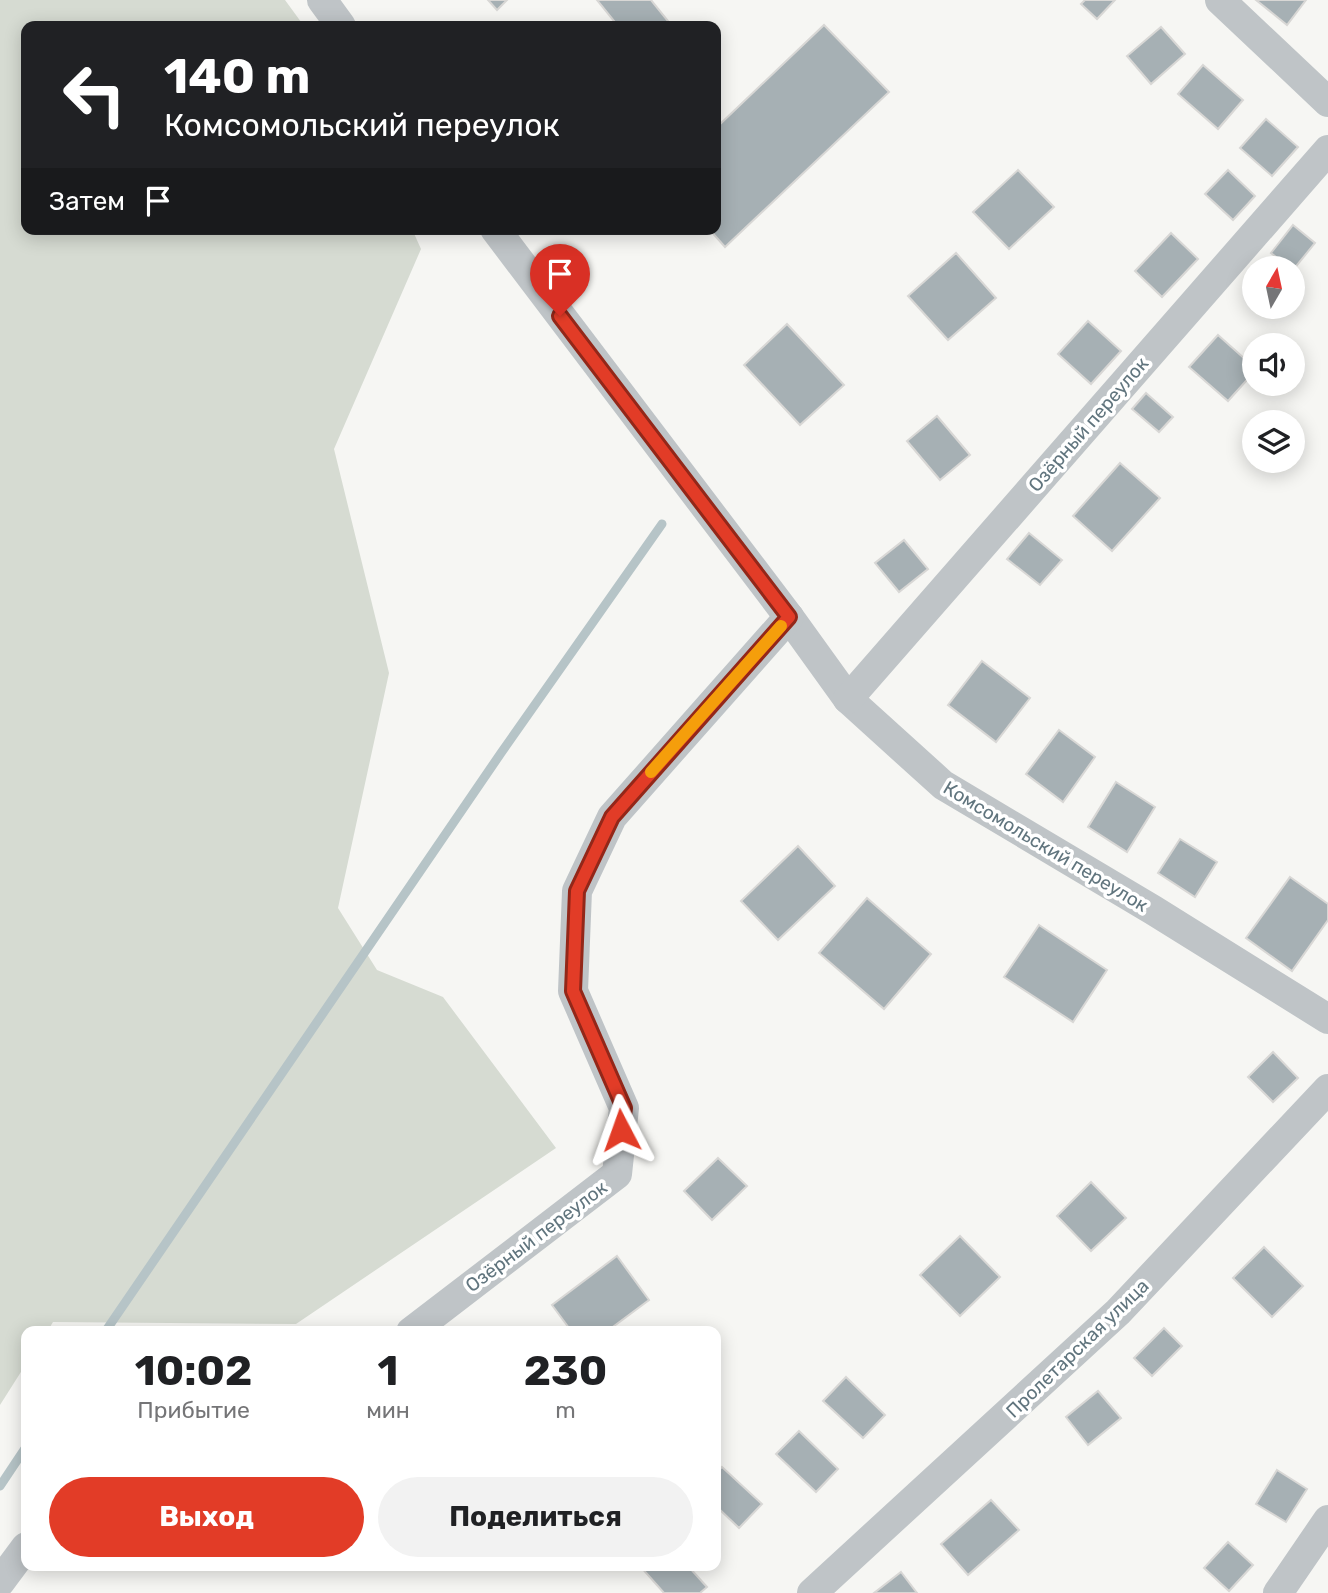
<!DOCTYPE html>
<html lang="ru">
<meta charset="utf-8">
<style>
body{margin:0;font-family:Rubik,sans-serif;background:#f2f2f2;color:#202124;height:100vh;display:flex;flex-direction:column;font-size:26px;white-space:nowrap}
*{box-sizing:border-box;margin:0}
p{font-size:23px;color:#757577}
.icon{flex:none;width:38px;height:38px;fill:none;stroke:currentColor;stroke-width:2;stroke-linecap:round;stroke-linejoin:round}
.map{position:relative;flex:1;overflow:hidden}
.side{position:absolute;left:21px;top:1326px;width:700px;height:245px;display:flex;flex-direction:column;background:#fff;border-radius:14px;box-shadow:0 4px 18px #0003}
.side>*{flex:none}
.guide{position:absolute;left:21px;top:21px;width:700px;height:214px;border-radius:14px;box-shadow:0 4px 18px #0003;background:#202124;color:#fff;overflow:hidden}
.needle{width:46px;rotate:9deg}
.buttons{position:absolute;left:1242px;top:256px;display:grid;gap:14px}
.buttons a{display:grid;place-items:center;width:63px;height:63px;border-radius:50%;background:#fff;box-shadow:0 4px 18px #0003;font-size:35px}
.pin{position:absolute;display:grid;place-items:center;width:60px;height:60px;color:#fff;margin:-72px -30px;border-radius:50% 50% 50% 0;rotate:-45deg;box-shadow:0 0 7px #0007}
.pin .icon{rotate:45deg}
.me{position:absolute;width:77px;margin:-38px;rotate:356deg;stroke-linejoin:round;filter:drop-shadow(0 0 5px #0008)}
.turn{display:flex;align-items:center;gap:24px;height:147px;padding:0 28px;font-size:32px}
.turn .icon{width:91px;height:91px;stroke-width:2.5}
.turn b{display:block;font-size:49px;line-height:60px}
.then{display:flex;align-items:center;height:66px;padding:0 28px;background:#0003;gap:14px;font-size:26px}
.eta{display:flex;justify-content:space-evenly;align-items:center;height:119px;text-align:center}
.eta b{font-size:42px;font-weight:700;line-height:49px}
.button{display:flex;gap:14px;margin-top:auto;padding:14px 28px}
.button a{flex:1;height:80px;border-radius:42px;background:#e23c27;color:#fff;font-size:28px;font-weight:700;line-height:80px;text-align:center}
.button a+a{background:#f2f2f2;color:#202124}
.map>svg:first-child{display:block}
</style>
<div class="map">
<svg width="1328" height="1593" viewBox="0 0 1328 1593">
<rect width="100%" height="100%" fill="#f6f6f3"/>
<polygon fill="#d6dbd2" points="0,0 285,0 304,26 26,26 26,229 412,229 421,249 334,449 389,673 338,908 377,970 443,997 556,1148 296,1324 53,1322 47,1332 26,1332 26,1364 0,1405"/>
<g fill="none" stroke-linecap="round" stroke-linejoin="round">
<g stroke="#b6c4c7" stroke-width="9">
<polyline points="105,1332 501,753 662,524"/>
<polyline points="0,1486 26,1447"/>
</g>
</g>
<g fill="#a6b0b4" stroke="#d8d7d5" stroke-width="2">
<polygon points="488,0 507,0 497,10"/>
<polygon points="597,0 651,0 672,26 618,26"/>
<polygon points="1085,0 1115,0 1097,19 1081,4"/>
<polygon points="1256,0 1306,0 1287,25"/>
<polygon points="824,25 889,92 725,247 709,229 716,229 716,128"/>
<polygon points="1161,27 1185,54 1151,84 1127,56"/>
<polygon points="1203,65 1243,100 1218,129 1178,94"/>
<polygon points="1266,119 1298,147 1272,176 1240,148"/>
<polygon points="1018,170 1054,207 1009,249 973,212"/>
<polygon points="1228,170 1255,196 1233,220 1205,194"/>
<polygon points="1293,225 1315,243 1293,270 1293,268 1290,268 1271,253"/>
<polygon points="1171,233 1198,259 1162,297 1135,271"/>
<polygon points="956,253 996,298 948,340 908,296"/>
<polygon points="1088,321 1121,351 1091,384 1058,354"/>
<polygon points="787,324 844,385 800,425 744,365"/>
<polygon points="1218,335 1255,368 1255,371 1228,401 1189,367"/>
<polygon points="1146,393 1173,417 1159,432 1132,409"/>
<polygon points="937,416 970,455 940,480 907,441"/>
<polygon points="1120,463 1160,498 1112,551 1073,516"/>
<polygon points="1029,533 1062,560 1040,585 1007,559"/>
<polygon points="904,540 928,569 899,592 875,563"/>
<polygon points="982,661 1030,698 996,742 948,705"/>
<polygon points="1059,730 1095,757 1063,802 1026,774"/>
<polygon points="1116,782 1155,807 1127,852 1088,827"/>
<polygon points="1180,839 1217,862 1195,897 1158,873"/>
<polygon points="798,846 835,886 778,940 741,901"/>
<polygon points="1290,877 1328,904 1328,920 1292,971 1246,938"/>
<polygon points="867,898 931,954 884,1009 819,953"/>
<polygon points="1039,925 1107,970 1073,1022 1004,977"/>
<polygon points="1273,1052 1298,1078 1273,1102 1248,1077"/>
<polygon points="718,1158 747,1186 712,1220 684,1191"/>
<polygon points="1091,1182 1126,1218 1091,1251 1057,1216"/>
<polygon points="960,1236 1000,1277 960,1316 920,1275"/>
<polygon points="1264,1247 1303,1286 1272,1317 1233,1278"/>
<polygon points="617,1256 649,1300 606,1332 572,1332 552,1305"/>
<polygon points="1164,1328 1182,1346 1152,1376 1134,1358"/>
<polygon points="846,1377 885,1415 863,1438 823,1401"/>
<polygon points="1098,1391 1121,1418 1088,1445 1066,1417"/>
<polygon points="799,1431 838,1469 816,1492 776,1454"/>
<polygon points="722,1467 762,1504 739,1528 716,1506 716,1473"/>
<polygon points="1277,1470 1307,1489 1286,1522 1256,1504"/>
<polygon points="991,1500 1019,1530 968,1575 941,1544"/>
<polygon points="1228,1542 1253,1565 1229,1591 1204,1568"/>
<polygon points="640,1566 688,1566 707,1587 700,1593 664,1593"/>
<polygon points="901,1572 917,1593 874,1593"/>
</g>
<g fill="none" stroke-linecap="round" stroke-linejoin="round">
<g stroke="#bfc4c7" stroke-width="30">
<polyline points="322,0 341,26"/>
<polyline points="1220,0 1328,102"/>
<polyline points="495,229 789,617 848,699 943,785 1153,910 1328,1019"/>
<polyline points="848,699 1328,150"/>
<polyline points="411,1332 617,1174 624,1108 573,991 577,891 612,817 789,617"/>
<polyline points="0,1582 26,1547"/>
<polyline points="812,1593 1118,1312 1328,1089"/>
<polyline points="1278,1593 1328,1520"/>
</g>
</g>
<g fill="none" stroke-linecap="round" stroke-linejoin="round">
<g stroke="#932719" stroke-width="18">
<polyline id="route" points="560,316 789,617 612,817 577,891 573,991 624,1108 621,1130"/>
</g>
<use href="#route" stroke="#e23c27" stroke-width="12"/>
<polyline stroke="#f59e0b" stroke-width="12" points="651,772 781,626"/>
</g>
<g text-anchor="middle" stroke-width="7" stroke-linejoin="round" paint-order="stroke">
<g font-size="19" fill="#61757e" stroke="#fff">
<text transform="translate(1088 424) rotate(-49)" y="7">Озёрный переулок</text>
<text transform="translate(1046 846) rotate(31)" y="7">Комсомольский переулок</text>
<text transform="translate(536 1236) rotate(-37)" y="7">Озёрный переулок</text>
<text transform="translate(1077 1348) rotate(-44)" y="7">Пролетарская улица</text>
</g>
</g>
</svg>
<div class="buttons">
<a><svg class="needle" viewBox="-14 -14 28 28"><path d="M0-13l5 13h-10z" fill="#e53935"/><path d="M0 13l5-13h-10z" fill="#757577"/></svg></a>
<a><svg class="icon" aria-label="sound" viewBox="0 0 24 24"><path d="M4 9h4l5-4v14l-5-4H4zM17 9q2 3 0 6"/></svg></a>
<a><svg class="icon" aria-label="layers" viewBox="0 0 24 24"><path d="M12 4l9 5-9 5-9-5zM3 14l9 5 9-5"/></svg></a>
</div>
<div class="pin" style="left:560px;top:316px;background:#d93025"><svg class="icon" aria-label="arrive" viewBox="0 0 24 24"><path d="M6 21V4h12l-3 4 3 4H6"/></svg></div>
<svg class="me" style="left:621px;top:1130px" viewBox="-20 -20 40 40"><path d="M0-17L14 15 0 8-14 15z" fill="#e23c27" stroke="#fff" stroke-width="4"/></svg>
<div class="guide">
<div class="turn"><svg class="icon" aria-label="left" viewBox="0 0 24 24"><path d="M17 20v-9H6M10 6l-5 5 5 5"/></svg><div><b>140 m</b>Комсомольский переулок</div></div>
<div class="then">Затем<svg class="icon" aria-label="arrive" viewBox="0 0 24 24"><path d="M6 21V4h12l-3 4 3 4H6"/></svg></div>
</div>
<section class="side">
<div class="eta">
<div><b>10:02</b><p>Прибытие</p></div>
<div><b>1</b><p>мин</p></div>
<div><b>230</b><p>m</p></div>
</div>
<div class="button"><a>Выход</a><a>Поделиться</a></div>
</section>
</div>
